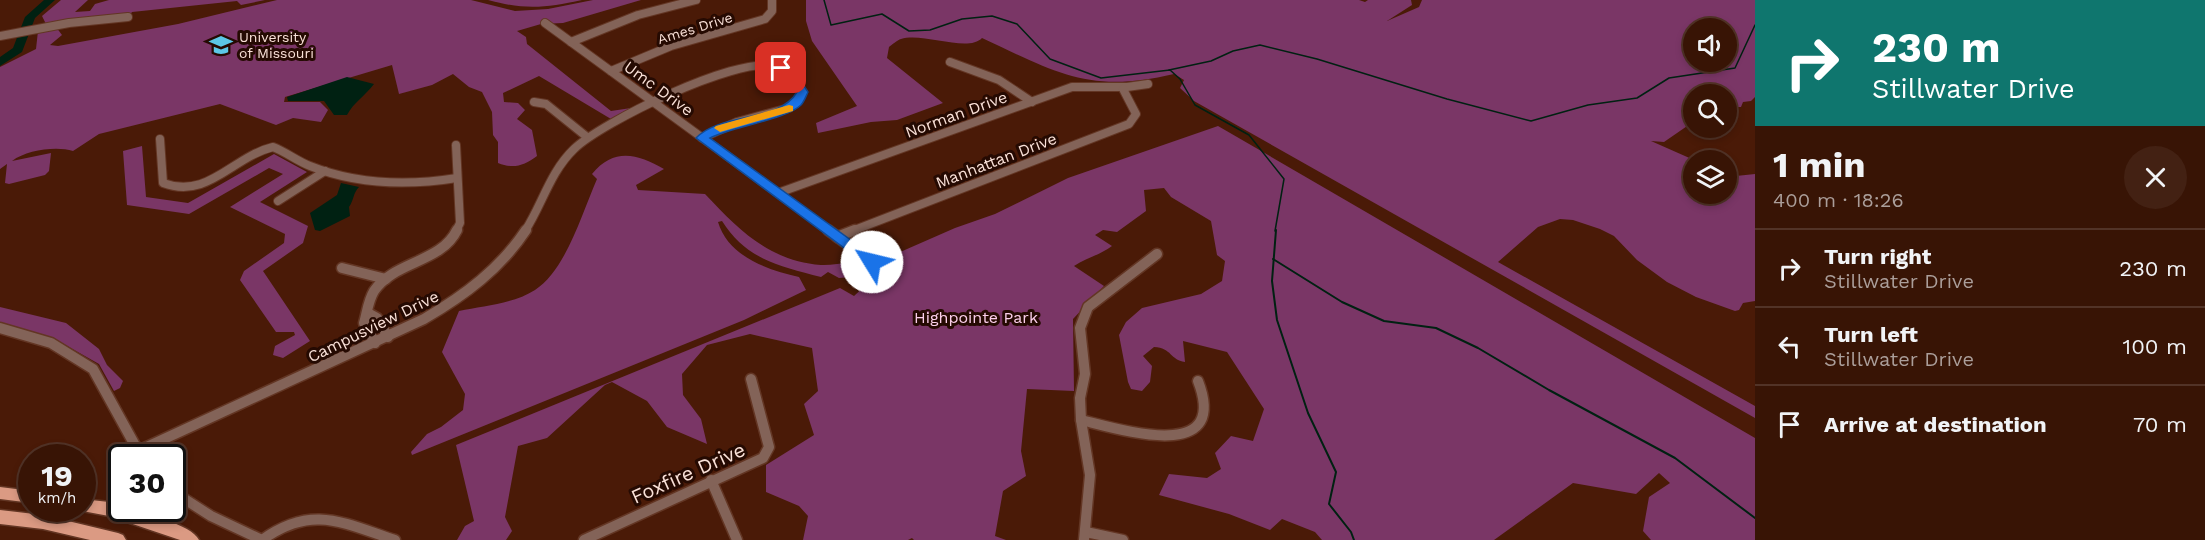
<!DOCTYPE html>
<meta charset="utf-8">
<style>
body{margin:0;font-family:"Work Sans",sans-serif;background:#432113;color:#f1f3f6;height:100vh;display:flex;flex-direction:column;font-size:22px;white-space:nowrap}
*{box-sizing:border-box;margin:0}
p{font-size:20px;color:#ab9e9a}
.icon{flex:none;width:33px;height:33px;fill:none;stroke:currentColor;stroke-width:2;stroke-linecap:round;stroke-linejoin:round}
.map{position:relative;flex:1;overflow:hidden}
.panel{display:flex;flex-direction:column;background:#381405;width:450px}
.panel>*{flex:none}
.guide{background:#0f766e;color:#fff;overflow:hidden}
.controls{position:absolute;left:1683px;top:18px;display:grid;gap:12px}
.controls a{display:grid;place-items:center;width:54px;height:54px;border-radius:50%;background:#381405;box-shadow:0 3px 9px #0003,0 0 0 2px #523327;font-size:30px}
.speed{position:absolute;left:18px;top:444px;display:flex;gap:12px;font-size:30px;font-weight:700;text-align:center}
.speed>*{display:grid;place-content:center;width:78px;height:78px;border-radius:50%;background:#381405;box-shadow:0 3px 9px #0003,0 0 0 2px #523327;line-height:1}
.speed small{font-size:15px;font-weight:400}
.speed .limit{border:3px solid #111;border-radius:9px;background:#fff;color:#111}
.pin{position:absolute;display:grid;place-items:center;width:51px;height:51px;color:#fff;margin:-26px;border-radius:12px;box-shadow:0 3px 9px #0006}
.me{position:absolute;width:66px;margin:-33px;rotate:306deg;stroke-linejoin:round;filter:drop-shadow(0 0 4px #0008)}
.turn{display:flex;align-items:center;gap:21px;height:126px;padding:0 18px;font-size:27px}
.turn .icon{width:78px;height:78px;stroke-width:2.5}
.turn b{display:block;font-size:42px;line-height:51px}
.round{display:grid;place-items:center;flex:none;width:63px;height:63px;border-radius:32px;background:#432113}
.summary{display:flex;align-items:center;justify-content:space-between;height:102px;padding:0 18px}
h1{font-size:36px;font-weight:700;line-height:45px}
ul{padding:0;list-style:none}
li{display:flex;align-items:center;gap:18px;height:78px;padding:0 18px;border-top:2px solid #523327}
li div{flex:1}
li b{display:block;font-size:22px}
li em{font-style:normal}
main{display:flex;flex:1;min-height:0}
.map>svg:first-child{display:block}
</style>
<main>
<div class="map">
<svg width="1755" height="540" viewBox="0 0 1755 540">
<rect width="100%" height="100%" fill="#4a1a07"/>
<g fill="#7a3666" fill-rule="evenodd">
<polygon points="61,0 88,0 75,12 90,11 95,4 109,0 265,0 241,5 237,1 132,12 129,16 47,26 42,16"/>
<path d="M277,0H471L515,11L548,9L593,0H641L563,23L541,24L517,31L526,37L527,44L611,111L631,108L611,119L539,76L503,93L504,102L518,103L525,110L517,119L532,130L537,156C524,166 513,169 498,163V142L493,135L492,112L482,92L469,87L453,74L432,85L399,94L392,65L285,97L284,102H320L328,110L321,122L293,118L276,125L220,104L99,134L73,151C56,146 27,150 12,161L51,153L49,171L45,175L9,184L5,183L7,164L0,169V67L36,49L38,31L56,27L62,35L50,45L58,46L178,24Z"/>
<path d="M488,0H582C546,8 524,10 488,0Z"/>
<path d="M806,0H1359L1365,2L1368,0H1411L1412,5L1387,21L1419,7L1422,0H1755V97L1751,101L1743,102L1741,107H1734L1731,111H1727L1726,94H1694L1693,122L1664,142L1651,141L1694,160V194H1726L1727,174L1736,176L1755,174V301L1743,303L1739,310L1735,311L1696,297L1667,282L1637,260L1614,236L1600,229L1573,220L1560,219L1538,227L1498,262L1755,406V418L1194,101L1180,88L1184,80L1174,74C1090,94 1057,73 982,38C968,53 923,32 901,39C897,40 892,45 889,47L887,58L943,103L897,120L871,122L818,133L816,123L857,106L812,41L806,21ZM1694,28H1726V62H1694Z"/>
<path d="M1218,126L1755,438V540H1651L1643,531L1649,497L1670,483L1659,473L1636,494L1573,483L1494,540H1322L1315,532L1282,519L1270,530L1229,514L1159,495L1169,474L1207,478L1221,469L1215,453L1231,436L1253,441L1264,409L1227,352L1183,341L1185,362C1170,360 1172,348 1154,347L1143,356L1152,366L1150,382L1142,391L1131,389L1128,382L1119,335L1126,322L1142,308L1201,294L1222,281L1225,261L1217,255L1211,221L1171,197L1164,188L1144,190L1146,211L1117,232L1103,230L1095,235L1112,246C1100,255 1086,258 1074,266L1104,286L1073,319L1074,391L1027,389L1021,451L1026,476L1003,491L995,536L1006,540H914L912,538L908,540H803L808,516L799,506L766,492V465L814,435L804,404L818,391L812,348L750,334L707,345L682,374L683,395L701,419L707,444L667,427L647,401L612,382L605,385L547,438L518,446L505,517L512,531L506,540H457L465,526L474,521L456,445L840,288L854,296L867,284L862,276L839,278L828,272L821,277C779,266 747,260 722,221L718,222C728,256 767,270 799,277L806,290L744,320L412,455L411,452L427,434L441,427L463,410L465,394L442,352L459,311C483,306 513,304 535,290C566,270 582,213 597,179L592,174C614,147 638,154 664,169L636,185L638,190L705,194C739,230 769,261 821,265C836,266 853,258 866,267L955,228L995,214L1068,178Z"/>
<polygon points="142,146 146,197 188,203 274,154 307,172 260,202 308,226 303,243 263,271 310,341 283,358 273,355 275,346 295,335 294,332 276,332 240,280 244,271 284,243 285,234 230,207 283,174 269,168 189,214 127,205 123,151"/>
<polygon points="0,307 66,323 99,349 107,365 123,381 120,388 114,391 99,364 53,338 0,324"/>
</g>
<g fill="#002112">
<path d="M347,77L374,84C365,96 354,102 347,115H334L324,101H288L287,97Z"/>
<path d="M341,183L359,187C353,193 354,200 349,207L350,216L320,231L315,230L310,213L337,195Z"/>
</g>
<g fill="none" stroke-linecap="round" stroke-linejoin="round">
<g stroke="#002112" stroke-width="1.5">
<polyline points="824,0 831,25 882,14 909,31 930,30 962,19 992,16 1017,24 1050,59 1101,78 1170,70 1180,79 1195,105 1249,135 1284,179 1275,231"/>
<polyline points="1169,70 1211,61 1233,51 1260,45 1317,59 1447,99 1531,121 1588,105 1637,98 1669,78 1735,68 1755,25"/>
</g>
<g stroke="#002112" stroke-width="2">
<polyline points="1276,230 1272,281 1277,320 1308,413 1336,472 1329,504 1351,532 1354,540"/>
<polyline points="1273,259 1342,302 1384,321 1436,328 1478,348 1549,390 1675,458 1755,518"/>
</g>
<polygon fill="#002112" fill-rule="evenodd" points="44,0 55,0 35,18 22,52 0,66 0,57 13,48 25,17"/>
<g stroke="#633624" stroke-width="10">
<g id="minor-far1">
<polyline points="545,23 830,231"/>
<polyline points="0,36 69,23 128,17"/>
<polyline points="571,42 638,15 696,0"/>
<polyline points="950,62 999,80 1032,102"/>
<polyline points="611,71 671,46 765,19 772,11 772,0"/>
<polyline points="534,102 546,104 587,137"/>
<path d="M160,139L163,183C208,200 232,157 273,147C286,152 297,161 310,166C358,185 407,186 457,178"/>
<polyline points="778,193 1072,87 1127,87 1148,84"/>
<polyline points="278,201 325,171"/>
<polyline points="456,231 460,223 456,145"/>
<path d="M525,231C542,205 550,172 574,149C602,122 735,57 773,66C787,69 795,80 803,92L796,103L789,108L737,122L702,138"/>
<polyline points="852,231 1129,124 1136,114 1123,89"/>
</g>
</g>
<g stroke="#633624" stroke-width="13">
<g id="minor">
<polyline points="828,230 872,262"/>
<polyline points="837,237 855,230"/>
<polyline points="342,268 386,279"/>
<polyline points="368,313 377,318 388,337"/>
<polyline points="0,328 51,343 93,369 142,458"/>
<path d="M375,343L364,323C367,313 368,301 374,291C394,261 441,263 457,230"/>
<path d="M1081,420C1122,430 1230,464 1198,381"/>
<path d="M138,451L424,319C465,295 500,269 526,230"/>
<polyline points="711,480 737,540"/>
<path d="M172,491L211,516L262,540C312,504 343,523 395,540"/>
<polyline points="1086,532 1123,540"/>
<polyline points="584,540 763,458 769,447 751,379"/>
<polyline points="1084,540 1090,475 1081,420 1080,398 1085,374 1080,328 1088,307 1157,254"/>
</g>
</g>
<g stroke="#633624" stroke-width="3">
<g id="major">
<polygon points="0,487 32,491 32,503 0,499"/>
<path d="M82,499L109,502L122,507V508H127C145,514 191,524 199,540H180L109,516L77,510L82,508Z"/>
<polygon points="0,510 43,515 118,533 123,535 126,540 90,540 43,529 0,524"/>
</g>
</g>
<use href="#minor-far1" stroke="#836358" stroke-width="8"/>
<use href="#minor" stroke="#836358" stroke-width="10"/>
<use href="#major" fill="#db9a83" fill-rule="evenodd"/>
</g>
<path fill="#1a73e8" stroke="#114b97" stroke-width="1.5" d="M781,64L799,78L808,92C806,96 804,102 801,105C787,119 732,127 710,138L877,259L879,262L877,265H867L696,138C721,112 779,123 797,92L791,83L775,68Z"/>
<polygon fill="#f59e0b" points="789,105 793,106 793,111 720,132 714,128 716,126"/>
<defs>
<g id="university-bare" transform="scale(1.8)"><path d="M0-5L7-2L0 1L-7-2ZM-4 1L0 2.5L4 1V4Q0 6-4 4Z" fill="#5cc7e7" stroke="#250a02" stroke-width="2.5" paint-order="stroke"/></g>
</defs>
<g fill-rule="evenodd">
<use href="#university-bare" x="221" y="45"/>
</g>
<g text-anchor="middle" stroke-width="6" stroke-linejoin="round" paint-order="stroke">
<g font-size="14" fill="#fae1d8" stroke="#250a02">
<text transform="translate(695 28) rotate(-17)" y="5">Ames Drive</text>
</g>
<g font-size="14" fill="#fae1d8" stroke="#250a02" text-anchor="start">
<text x="239" y="42">University<tspan x="239" dy="16">of Missouri</tspan></text>
</g>
<g font-size="16" fill="#fae1d8" stroke="#250a02">
<text transform="translate(659 88) rotate(36)" y="6">Umc Drive</text>
<text transform="translate(956 114) rotate(-20)" y="6">Norman Drive</text>
<text transform="translate(996 160) rotate(-21)" y="6">Manhattan Drive</text>
<text transform="translate(373 326) rotate(-26)" y="6">Campusview Drive</text>
</g>
<g font-size="16" fill="#fccfeb" stroke="#250a02">
<text x="976" y="323">Highpointe Park</text>
</g>
<g font-size="20" fill="#fae1d8" stroke="#250a02">
<text transform="translate(688 473) rotate(-24)" y="7">Foxfire Drive</text>
</g>
</g>
</svg>
<div class="controls">
<a><svg class="icon" aria-label="sound" viewBox="0 0 24 24"><path d="M4 9h4l5-4v14l-5-4H4zM17 9q2 3 0 6"/></svg></a>
<a><svg class="icon" aria-label="search" viewBox="0 0 24 24"><circle cx="10" cy="10" r="6"/><path d="M15 15l6 6"/></svg></a>
<a><svg class="icon" aria-label="layers" viewBox="0 0 24 24"><path d="M12 4l9 5-9 5-9-5zM3 14l9 5 9-5"/></svg></a>
</div>
<div class="speed"><div>19<small>km/h</small></div><div class="limit">30</div></div>
<div class="pin" style="left:781px;top:68px;background:#d93025"><svg class="icon" aria-label="arrive" viewBox="0 0 24 24"><path d="M6 21V4h12l-3 4 3 4H6"/></svg></div>
<svg class="me" style="left:872px;top:262px" viewBox="-20 -20 40 40"><circle r="19" fill="#fff"/><path d="M0-13L10 11 0 6-10 11z" fill="#1a73e8"/></svg>
</div>
<section class="panel">
<div class="guide">
<div class="turn"><svg class="icon" aria-label="right" viewBox="0 0 24 24"><path d="M7 20v-9h11M14 6l5 5-5 5"/></svg><div><b>230 m</b>Stillwater Drive</div></div>
</div>
<div class="summary"><div><h1>1 min</h1><p>400 m · 18:26</p></div><a class="round"><svg class="icon" aria-label="close" viewBox="0 0 24 24"><path d="M6 6l12 12M18 6L6 18"/></svg></a></div>
<ul>
<li><svg class="icon" aria-label="right" viewBox="0 0 24 24"><path d="M7 20v-9h11M14 6l5 5-5 5"/></svg><div><b>Turn right</b><p>Stillwater Drive</p></div><em>230 m</em></li>
<li><svg class="icon" aria-label="left" viewBox="0 0 24 24"><path d="M17 20v-9H6M10 6l-5 5 5 5"/></svg><div><b>Turn left</b><p>Stillwater Drive</p></div><em>100 m</em></li>
<li><svg class="icon" aria-label="arrive" viewBox="0 0 24 24"><path d="M6 21V4h12l-3 4 3 4H6"/></svg><div><b>Arrive at destination</b></div><em>70 m</em></li>
</ul>
</section>
</main>
